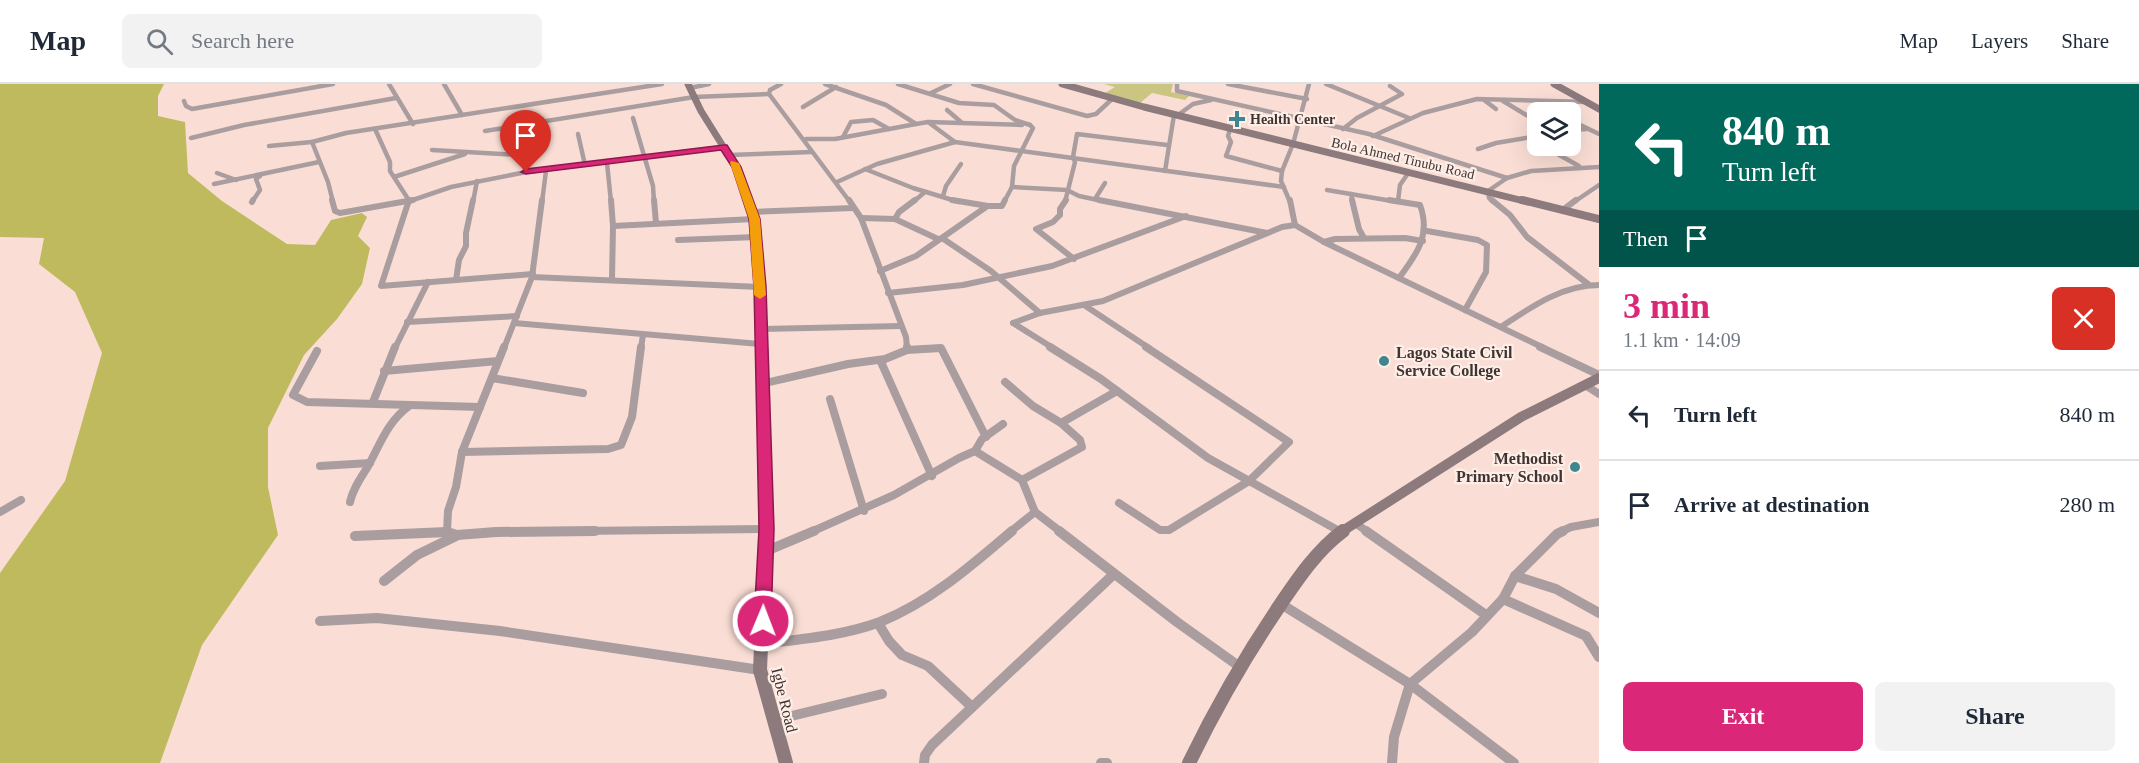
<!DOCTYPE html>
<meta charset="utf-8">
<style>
body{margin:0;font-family:"Times New Roman",serif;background:#f2f2f3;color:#1f2937;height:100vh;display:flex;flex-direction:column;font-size:22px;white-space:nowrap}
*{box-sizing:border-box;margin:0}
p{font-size:20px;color:#747a83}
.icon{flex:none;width:33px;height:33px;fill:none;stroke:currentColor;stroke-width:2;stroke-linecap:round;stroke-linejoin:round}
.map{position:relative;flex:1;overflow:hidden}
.side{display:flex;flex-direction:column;background:#fff;width:540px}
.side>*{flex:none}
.banner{background:#00695c;color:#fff;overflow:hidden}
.fabs{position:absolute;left:1527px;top:18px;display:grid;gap:12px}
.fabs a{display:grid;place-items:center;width:54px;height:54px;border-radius:9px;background:#fff;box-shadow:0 6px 24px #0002;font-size:30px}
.pin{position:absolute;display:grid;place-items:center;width:51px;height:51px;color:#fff;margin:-62px -26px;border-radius:50% 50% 50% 0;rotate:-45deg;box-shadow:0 0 6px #0007}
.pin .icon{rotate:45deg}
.me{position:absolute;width:66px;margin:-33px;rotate:1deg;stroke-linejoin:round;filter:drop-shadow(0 0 4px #0008)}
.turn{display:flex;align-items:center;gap:21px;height:126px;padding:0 24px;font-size:27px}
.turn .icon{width:78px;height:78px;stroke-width:2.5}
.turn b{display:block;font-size:42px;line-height:51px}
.then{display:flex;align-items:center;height:57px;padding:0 24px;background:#0003;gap:12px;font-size:22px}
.round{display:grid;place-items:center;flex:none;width:63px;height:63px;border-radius:9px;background:#f2f2f3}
.overview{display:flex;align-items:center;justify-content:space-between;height:102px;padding:0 24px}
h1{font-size:36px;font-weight:700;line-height:45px;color:#db2777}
.cta{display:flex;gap:12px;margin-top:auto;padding:12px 24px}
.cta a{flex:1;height:69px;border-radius:9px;background:#db2777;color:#fff;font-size:24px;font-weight:700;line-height:69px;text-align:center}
.cta a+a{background:#f2f2f3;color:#1f2937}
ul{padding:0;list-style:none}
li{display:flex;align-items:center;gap:18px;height:90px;padding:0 24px;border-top:2px solid #e0e1e3}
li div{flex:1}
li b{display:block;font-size:22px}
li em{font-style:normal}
header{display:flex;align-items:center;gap:36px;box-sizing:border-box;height:84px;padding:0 30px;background:#fff;border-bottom:2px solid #e0e1e3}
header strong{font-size:28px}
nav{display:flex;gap:33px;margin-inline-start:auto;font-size:21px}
.search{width:420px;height:54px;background:#f2f2f3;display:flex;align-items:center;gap:15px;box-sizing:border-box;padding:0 21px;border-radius:9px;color:#747a83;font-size:22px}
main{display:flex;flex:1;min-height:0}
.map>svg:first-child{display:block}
</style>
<header>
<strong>Map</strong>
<div class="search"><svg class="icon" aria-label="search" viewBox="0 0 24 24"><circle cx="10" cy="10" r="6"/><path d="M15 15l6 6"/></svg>Search here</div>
<nav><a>Map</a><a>Layers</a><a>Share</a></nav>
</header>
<main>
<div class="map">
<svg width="1599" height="679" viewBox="0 0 1599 679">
<rect width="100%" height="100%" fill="#faded5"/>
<polygon fill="#cac681" points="1104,0 1173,0 1171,8 1189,12 1185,16 1152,9 1140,19 1105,9 1115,3"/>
<polygon fill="#c0ba5f" points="0,0 164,0 158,12 158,32 185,38 188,89 222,117 287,160 315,161 331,136 362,129 367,133 358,152 370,164 362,200 337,235 304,271 268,344 268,403 278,451 202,561 160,679 0,679 0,489 65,397 102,269 75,208 39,180 44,154 0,153"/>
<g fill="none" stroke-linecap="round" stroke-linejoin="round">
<g stroke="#aa9d9f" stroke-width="4.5">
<polyline points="389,0 413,40"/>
<polyline points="444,0 462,31"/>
<polyline points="781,0 770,6 769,10 850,118"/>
<polyline points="825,0 886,21 916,40 928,38"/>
<polyline points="898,0 959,19 994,21 1015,36 1030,41"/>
<polyline points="973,0 1087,32 1096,30 1112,15"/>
<polyline points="1177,0 1177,7 1369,50 1507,94"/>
<polyline points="1228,0 1307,15"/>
<polyline points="1326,0 1409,34"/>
<polyline points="690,4 709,0"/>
<polyline points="931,9 950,0"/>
<polyline points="1484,16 1496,25"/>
<polyline points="184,17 186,22 192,25 333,0"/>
<polyline points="1503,17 1538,38"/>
<polyline points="1535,18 1555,28"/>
<polyline points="803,23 836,3"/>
<polyline points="947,26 961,38"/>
<polyline points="1178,31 1193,20 1211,16"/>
<polyline points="633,34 653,102 654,118"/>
<polyline points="1570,36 1599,50"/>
<polyline points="375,45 390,78 390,87 410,118"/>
<polyline points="1230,45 1228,52 1231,58 1226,72 1282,87"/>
<polyline points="1343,45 1357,34 1402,10 1390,2"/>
<polyline points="1570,46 1587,45"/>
<polyline points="485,47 694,13 769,10"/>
<polyline points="578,50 585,81"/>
<polyline points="1373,52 1423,29 1477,15 1586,18"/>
<polyline points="843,53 851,38 873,36 889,45"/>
<polyline points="191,54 244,41 396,14"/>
<polyline points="806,55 835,55 916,40"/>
<polyline points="521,57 520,71 526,88"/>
<polyline points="955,58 928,38 1022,41"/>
<polyline points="269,62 312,58"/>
<polyline points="1543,62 1579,82"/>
<polyline points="1478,65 1496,59 1538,52"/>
<polyline points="432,66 520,71"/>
<polyline points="730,71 812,68"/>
<polyline points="607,79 611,118"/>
<polyline points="865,85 913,104 959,118"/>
<polyline points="1165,87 1174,31"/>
<polyline points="217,89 236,96"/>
<polyline points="394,93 465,70"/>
<polyline points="837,98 877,80 955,58 1284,103"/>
<polyline points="214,100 319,78"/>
<polyline points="1012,103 1067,106 1079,112 1107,118"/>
<polyline points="1327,106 1398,118"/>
<polyline points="1351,110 1353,118"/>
<polyline points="943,112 946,102 961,80"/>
<polyline points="1095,115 1105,99"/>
<polyline points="1398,117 1400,101 1409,88"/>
<polyline points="252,118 260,106 256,95 260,92"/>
<polyline points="333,118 328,98 312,58 346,49 662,0"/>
<polyline points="407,118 451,103 526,88 724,63"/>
<polyline points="473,118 477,97"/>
<polyline points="542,118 546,87"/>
<polyline points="913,118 925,108"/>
<polyline points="1004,118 1012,103 1014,82 1033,44 1030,41"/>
<polyline points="1065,118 1075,78 1073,73 1077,50 1167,61"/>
<polyline points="1290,118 1281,97 1282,87 1293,60 1309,0"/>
<polyline points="1493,118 1489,114 1488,107 1507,94 1531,87 1599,83"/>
<polyline points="1574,118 1599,101"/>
</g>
<g stroke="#aa9d9f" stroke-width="6">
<polyline points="332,116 335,127 340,129 413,116"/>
<polyline points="409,116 381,202 533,190"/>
<polyline points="611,116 613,142 612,195"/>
<polyline points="654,116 656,139"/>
<polyline points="849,116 861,134 906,253 907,264"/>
<polyline points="952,116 988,122 1002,122 1005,116"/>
<polyline points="1066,116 1060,125 1060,131 1053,138 1036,145 1074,175"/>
<polyline points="1099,116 1267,149"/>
<polyline points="1290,116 1295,141"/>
<polyline points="1352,116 1359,145 1364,154"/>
<path d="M1389,116L1420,121C1431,151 1417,170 1399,194"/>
<polyline points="1492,116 1510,131 1527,153 1588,200"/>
<polyline points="252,118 253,116"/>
<polyline points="1564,125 1576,116"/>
<polyline points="752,128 853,124"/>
<polyline points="861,134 895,135 938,155"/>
<polyline points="895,135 899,128 915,116"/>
<polyline points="613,142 754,135"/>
<polyline points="1427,147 1478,156 1487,161 1486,188 1465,226"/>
<polyline points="942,154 991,187 1040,229"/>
<polyline points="678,156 757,153"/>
<polyline points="1324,158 1335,155 1405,154 1423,157"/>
<polyline points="880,187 916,172 986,123"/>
<polyline points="532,193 760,203"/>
<polyline points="456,196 459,176 466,162 466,149 473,116"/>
<polyline points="888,209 963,201 1052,182 1186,132"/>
<polyline points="1084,221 1149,264"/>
<polyline points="407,238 517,232"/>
<polyline points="514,239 760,260"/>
<polyline points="1013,239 1040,229 1103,217 1282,143 1295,141 1324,158 1544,264"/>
<polyline points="1013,239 1053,264"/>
<path d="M1501,243C1531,223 1562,201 1599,201"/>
<polyline points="760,245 901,242"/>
<polyline points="395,264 428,198"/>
<polyline points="504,264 532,193 542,116"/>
<polyline points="641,264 643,251"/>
<polyline points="938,264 941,264"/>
</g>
<g stroke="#aa9d9f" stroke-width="8">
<polyline points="1050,263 1101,295 1208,374 1341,448"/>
<polyline points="1540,263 1599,291"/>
<polyline points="907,266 941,264 986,353"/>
<polyline points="317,267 293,311 307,318 480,323"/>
<polyline points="881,278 932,392"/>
<polyline points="384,287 498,277"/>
<polyline points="492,294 583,309"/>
<polyline points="1005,298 1033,322 1061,339"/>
<polyline points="761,300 848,280 885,275 907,266 907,263"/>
<polyline points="1585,301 1599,310"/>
<polyline points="830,315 864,427"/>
<polyline points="373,318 395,263"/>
<polyline points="975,367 982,355 1003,340"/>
<polyline points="462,368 608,365 621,361 632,333 641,263"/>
<polyline points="320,382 370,379"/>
<polyline points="1022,396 1082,363 1080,356 1061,339 1117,307"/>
<path d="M350,418C353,405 360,395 367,384C380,361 387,338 409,322"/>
<polyline points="1119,419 1160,446 1169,446 1249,397 1289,358 1146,263"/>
<polyline points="0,428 21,416"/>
<polyline points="1355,439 1368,448"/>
<polyline points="438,448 448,448"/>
<polyline points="447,448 448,427 456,403 462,368 504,263"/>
<polyline points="491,448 766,445"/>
<polyline points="811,448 894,411 959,374 975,367 1022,396 1035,428 1061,448"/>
<polyline points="1010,448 1035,428"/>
<polyline points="1560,448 1571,443 1599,438"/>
</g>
<g stroke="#aa9d9f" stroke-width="10">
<polyline points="1059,447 1177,538 1240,583"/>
<polyline points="1339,447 1341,448"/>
<polyline points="1366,447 1486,531"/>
<polyline points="355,452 447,448 457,451 496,448 595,447"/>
<polyline points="764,468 814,447"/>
<polyline points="1515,492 1556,505 1599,529"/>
<polyline points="384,497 417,471 456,452"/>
<polyline points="1503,515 1586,552 1599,573"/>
<polyline points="1281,520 1410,600 1514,679"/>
<polyline points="320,537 377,534 500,547 760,586"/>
<polyline points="878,539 889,557 902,571 928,582 972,623"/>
<path d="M762,560C801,555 842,552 880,538C930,518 971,482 1012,447"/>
<polyline points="775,636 882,610"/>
<polyline points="924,679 925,671 932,661 1114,490"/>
<polyline points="1101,679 1107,679"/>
<polyline points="1392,679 1394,653 1410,600 1472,548 1503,515 1515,492 1557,450 1563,447"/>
</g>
<g stroke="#8c7a7d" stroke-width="7">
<polyline points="688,0 701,27 736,83 748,118"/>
<polyline points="1062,0 1144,23 1528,118"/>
<polyline points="1554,0 1599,25"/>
</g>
<g stroke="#8c7a7d" stroke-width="8">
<path d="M747,116C763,162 760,216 762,264"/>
<polyline points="1522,116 1599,135"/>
</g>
<g stroke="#8c7a7d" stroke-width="10">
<polyline points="761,263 766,448"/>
<polyline points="1341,448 1521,333 1599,294"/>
</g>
<g stroke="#8c7a7d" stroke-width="14">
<polyline points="766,447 760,586 786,679"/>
<path d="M1189,679C1215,625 1245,573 1278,524C1297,496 1316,467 1343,447"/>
</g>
</g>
<polygon fill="#db2777" stroke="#8e194d" stroke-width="1.5" points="724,61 727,61 741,83 760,135 766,203 774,445 771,537 769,542 763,544 757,542 754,537 759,445 754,203 749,135 732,83 721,66 526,90 521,88 526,85"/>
<polygon fill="#f59e0b" points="731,77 739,79 760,135 766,211 760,215 754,211 749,135 730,79"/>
<g fill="#3f868e" stroke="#ffeee8" stroke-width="2">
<path d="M1234 26h6v6h6v6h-6v6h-6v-6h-6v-6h6z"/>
<circle cx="1384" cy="277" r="6"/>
<circle cx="1575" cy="383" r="6"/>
</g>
<g text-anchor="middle" stroke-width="4.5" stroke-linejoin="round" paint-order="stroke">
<g font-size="14" font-weight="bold" fill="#3f3431" stroke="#ffeee8" text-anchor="start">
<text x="1250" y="40">Health Center</text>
</g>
<g font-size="14" fill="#3f3431" stroke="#ffeee8">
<text transform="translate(1403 74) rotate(13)" y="5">Bola Ahmed Tinubu Road</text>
</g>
<g font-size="16" font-weight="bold" fill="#3f3431" stroke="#ffeee8" text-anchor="start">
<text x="1396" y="274">Lagos State Civil<tspan x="1396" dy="18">Service College</tspan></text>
<text x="1563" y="380" text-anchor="end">Methodist<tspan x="1563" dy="18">Primary School</tspan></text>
</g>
<g font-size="16" fill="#3f3431" stroke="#ffeee8">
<text transform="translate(785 616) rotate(76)" y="6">Igbe Road</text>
</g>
</g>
</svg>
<div class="fabs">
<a><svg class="icon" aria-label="layers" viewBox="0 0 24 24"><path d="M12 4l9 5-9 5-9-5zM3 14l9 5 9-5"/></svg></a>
</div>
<div class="pin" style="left:526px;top:88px;background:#d93025"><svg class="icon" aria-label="arrive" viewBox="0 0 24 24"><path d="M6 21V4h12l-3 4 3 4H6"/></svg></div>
<svg class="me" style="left:763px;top:537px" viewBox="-20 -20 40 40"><circle r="17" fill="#db2777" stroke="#fff" stroke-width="3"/><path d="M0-11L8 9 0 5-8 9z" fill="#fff"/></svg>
</div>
<section class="side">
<div class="banner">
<div class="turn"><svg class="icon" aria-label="left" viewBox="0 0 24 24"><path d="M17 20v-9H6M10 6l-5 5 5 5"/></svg><div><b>840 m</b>Turn left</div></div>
<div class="then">Then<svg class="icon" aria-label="arrive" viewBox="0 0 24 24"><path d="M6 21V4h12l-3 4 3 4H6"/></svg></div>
</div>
<div class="overview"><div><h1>3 min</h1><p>1.1 km · 14:09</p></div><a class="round" style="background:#d93025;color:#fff"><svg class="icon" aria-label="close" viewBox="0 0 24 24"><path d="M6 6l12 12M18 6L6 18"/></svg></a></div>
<ul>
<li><svg class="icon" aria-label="left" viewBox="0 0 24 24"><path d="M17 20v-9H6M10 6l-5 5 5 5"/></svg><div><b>Turn left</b></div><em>840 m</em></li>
<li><svg class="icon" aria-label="arrive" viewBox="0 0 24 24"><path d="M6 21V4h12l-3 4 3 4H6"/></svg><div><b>Arrive at destination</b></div><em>280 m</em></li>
</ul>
<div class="cta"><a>Exit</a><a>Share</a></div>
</section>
</main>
